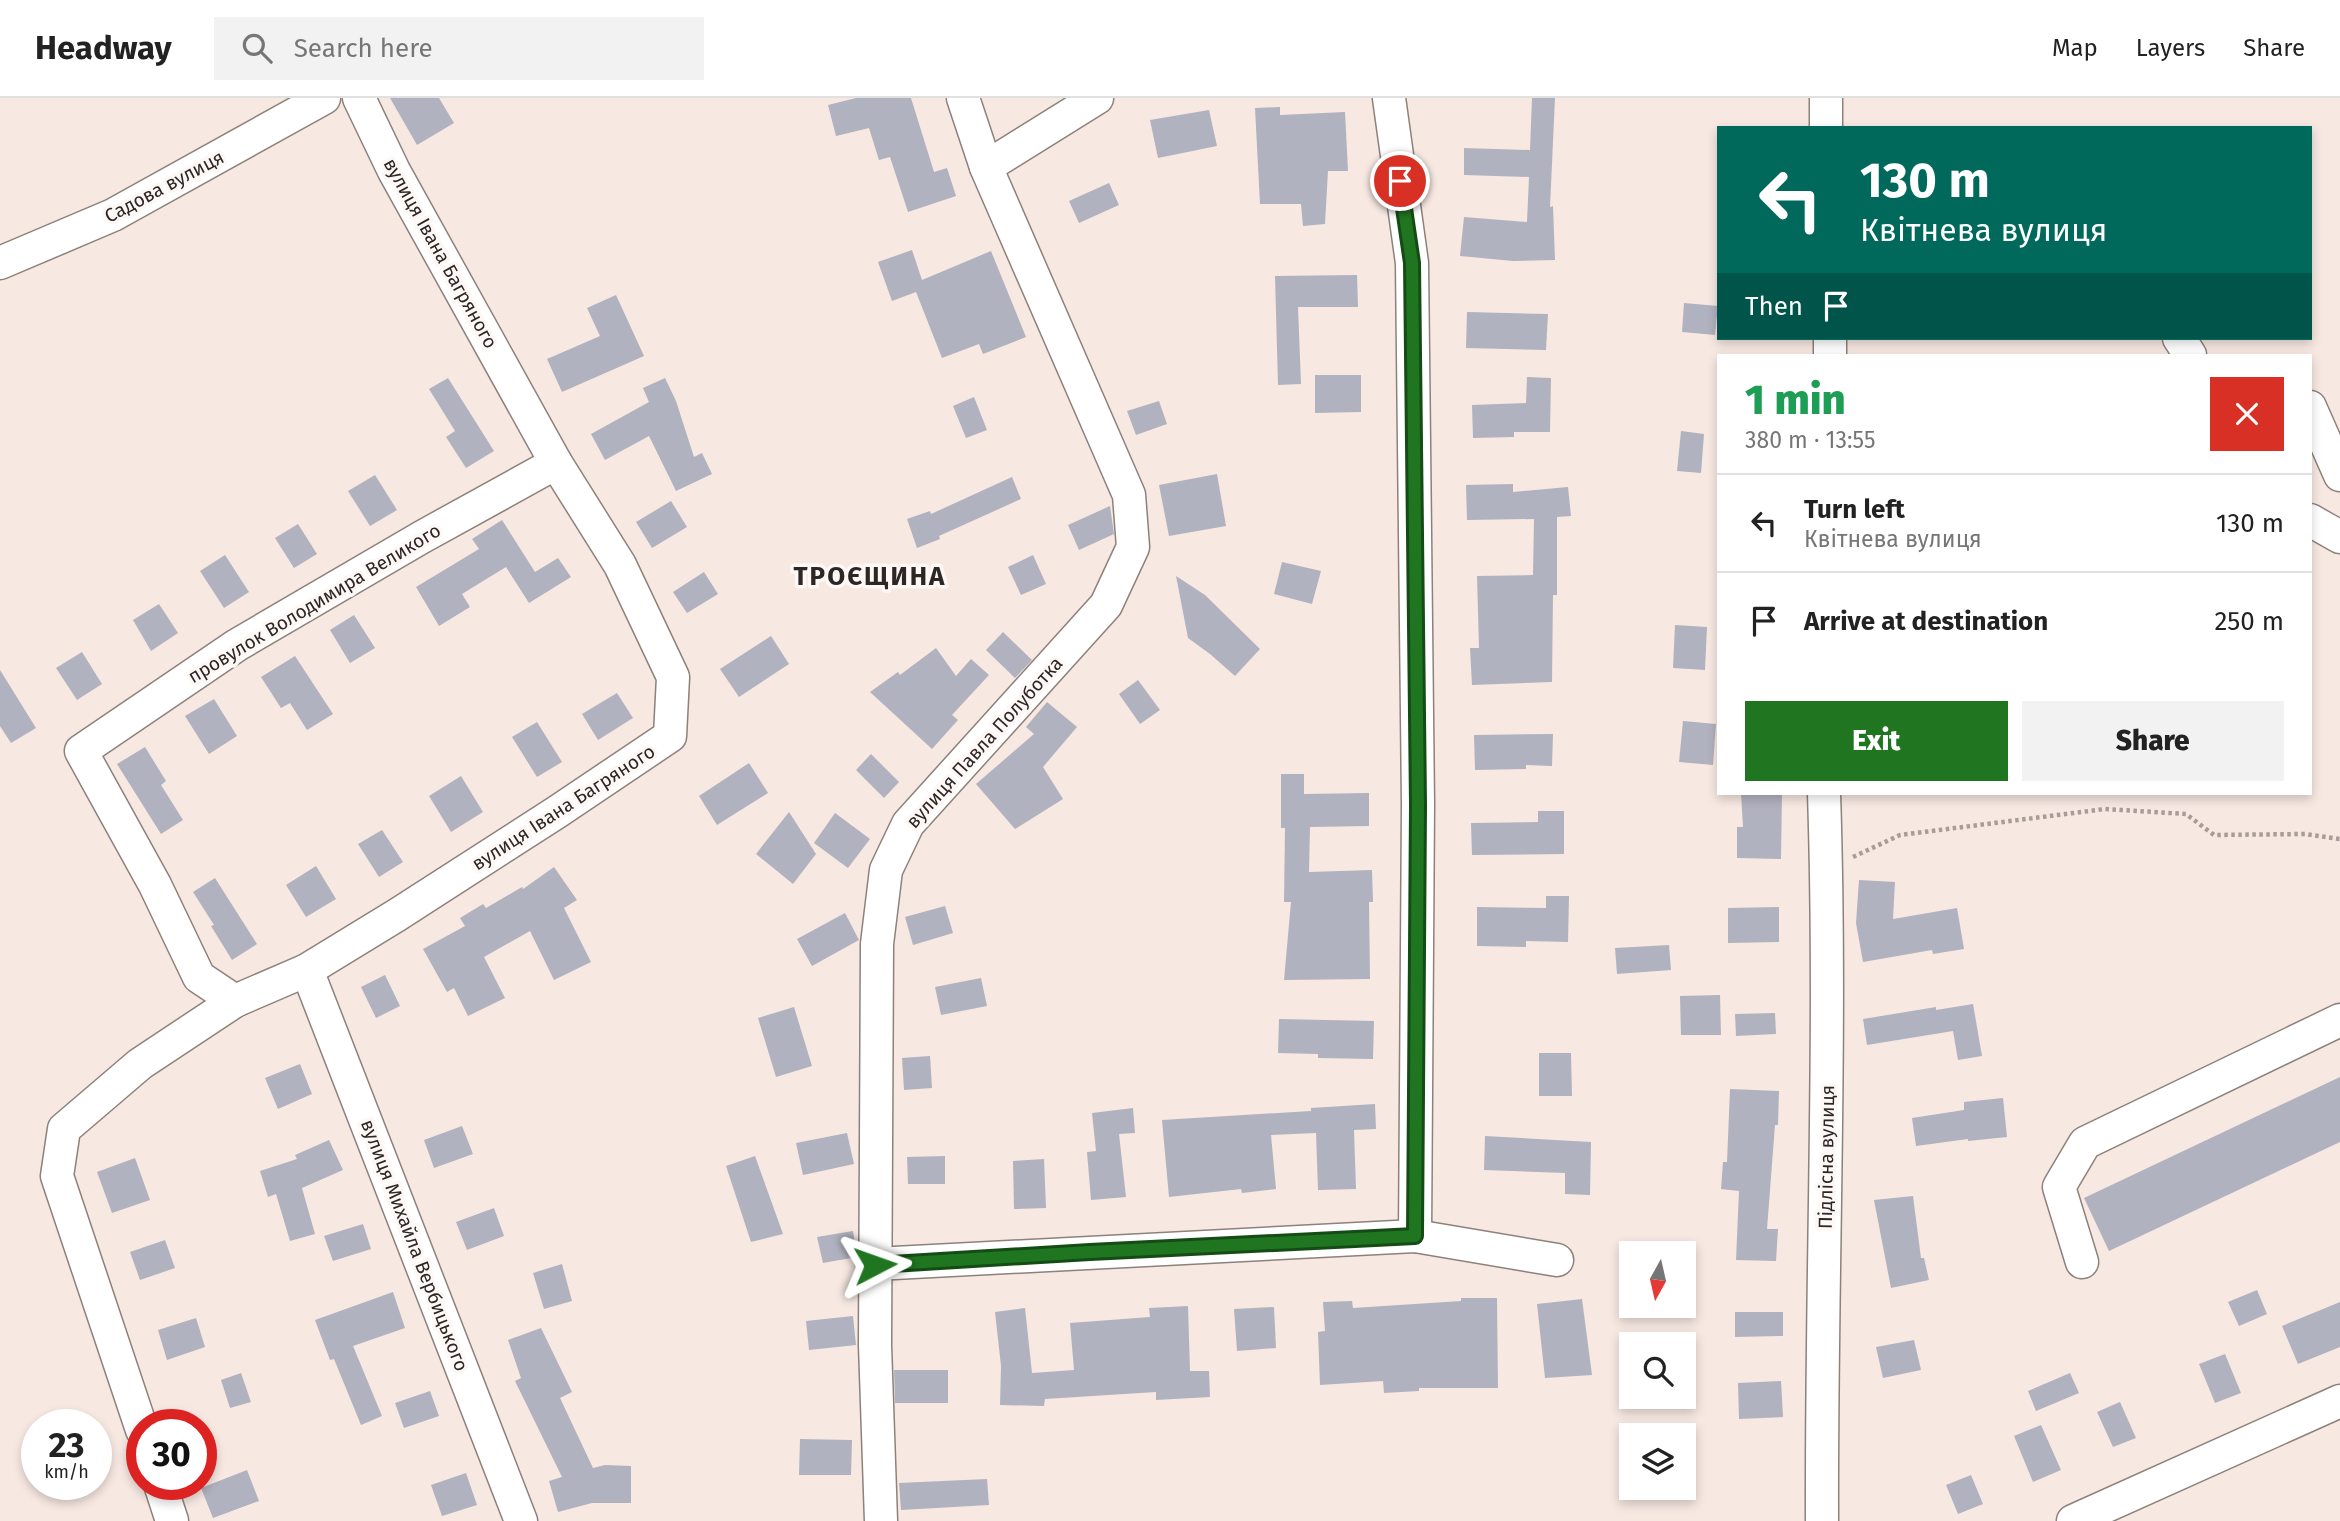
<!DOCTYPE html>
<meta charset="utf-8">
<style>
body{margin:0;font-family:"Fira Sans",sans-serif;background:#f2f2f2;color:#222;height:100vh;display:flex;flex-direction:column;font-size:26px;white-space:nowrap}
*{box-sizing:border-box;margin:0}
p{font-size:23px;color:#767676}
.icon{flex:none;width:38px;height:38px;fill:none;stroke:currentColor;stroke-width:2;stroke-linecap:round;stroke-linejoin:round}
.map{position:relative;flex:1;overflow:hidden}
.drawer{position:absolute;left:1717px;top:256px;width:595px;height:441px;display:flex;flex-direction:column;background:#fff;border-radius:0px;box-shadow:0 4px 10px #0003}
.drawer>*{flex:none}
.hud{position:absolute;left:1717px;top:28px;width:595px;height:214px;border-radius:0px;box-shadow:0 4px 10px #0003;background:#00695c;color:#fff;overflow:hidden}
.needle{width:46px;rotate:188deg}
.tools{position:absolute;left:1619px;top:1143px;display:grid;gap:14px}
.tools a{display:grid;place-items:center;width:77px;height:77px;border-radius:0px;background:#fff;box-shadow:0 4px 10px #0003;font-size:35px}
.speed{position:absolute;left:21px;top:1311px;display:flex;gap:14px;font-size:35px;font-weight:700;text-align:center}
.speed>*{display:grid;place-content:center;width:91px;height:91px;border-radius:50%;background:#fff;box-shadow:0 4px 10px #0003;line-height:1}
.speed small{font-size:18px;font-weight:400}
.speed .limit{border:10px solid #d22;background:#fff;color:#111}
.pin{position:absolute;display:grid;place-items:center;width:60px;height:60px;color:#fff;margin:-30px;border:4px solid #fff;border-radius:50%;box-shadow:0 2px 7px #0007}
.me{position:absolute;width:77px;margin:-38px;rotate:86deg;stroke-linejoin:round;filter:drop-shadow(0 0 5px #0008)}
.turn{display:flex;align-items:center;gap:24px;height:147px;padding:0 28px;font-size:32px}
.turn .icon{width:91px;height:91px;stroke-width:2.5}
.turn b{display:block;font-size:49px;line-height:60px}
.then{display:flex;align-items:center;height:66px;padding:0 28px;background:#0003;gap:14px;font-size:26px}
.round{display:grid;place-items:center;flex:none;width:74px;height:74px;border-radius:0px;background:#f2f2f2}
.overview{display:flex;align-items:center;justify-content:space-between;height:119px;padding:0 28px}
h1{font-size:42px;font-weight:800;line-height:52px;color:#1e9e55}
.primary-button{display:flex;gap:14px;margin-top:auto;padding:14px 28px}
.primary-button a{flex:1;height:80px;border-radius:0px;background:#207520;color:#fff;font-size:28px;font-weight:800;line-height:80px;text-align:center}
.primary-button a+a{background:#f2f2f2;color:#222}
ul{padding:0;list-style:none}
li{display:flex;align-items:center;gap:21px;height:98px;padding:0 28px;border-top:2px solid #e0e0e0}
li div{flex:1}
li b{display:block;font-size:26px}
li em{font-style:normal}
header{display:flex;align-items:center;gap:42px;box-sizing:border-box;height:98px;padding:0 35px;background:#fff;border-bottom:2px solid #e0e0e0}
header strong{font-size:33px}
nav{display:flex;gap:38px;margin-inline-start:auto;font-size:24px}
.search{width:490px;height:63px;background:#f2f2f2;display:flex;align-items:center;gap:18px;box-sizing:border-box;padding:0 24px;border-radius:0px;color:#767676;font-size:26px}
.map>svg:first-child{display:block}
</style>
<header>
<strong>Headway</strong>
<div class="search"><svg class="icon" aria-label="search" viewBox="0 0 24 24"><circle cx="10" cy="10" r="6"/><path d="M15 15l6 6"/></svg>Search here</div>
<nav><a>Map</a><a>Layers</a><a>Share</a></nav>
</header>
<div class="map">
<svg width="2340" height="1423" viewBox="0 0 2340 1423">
<rect width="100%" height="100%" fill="#f7e8e2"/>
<g fill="#b1b2bf">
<polygon points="390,0 439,0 454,25 417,47"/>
<polygon points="856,0 911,0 934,74 947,70 956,98 908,114 890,59 879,62 869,30 836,38 828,7"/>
<polygon points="1532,0 1555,0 1550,109 1553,108 1555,162 1513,163 1460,158 1464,119 1527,124 1529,79 1464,77 1464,50 1530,52"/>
<polygon points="1280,9 1280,17 1345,14 1348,73 1328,73 1325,126 1303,128 1301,106 1260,106 1255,10"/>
<polygon points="1209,12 1217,48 1158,60 1150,22"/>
<polygon points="1109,85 1119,107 1079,125 1069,103"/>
<polygon points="912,152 922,182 991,153 1026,239 983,256 979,246 942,260 916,194 892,203 878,164"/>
<polygon points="1357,177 1358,209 1298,209 1301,286 1278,287 1275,178"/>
<polygon points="616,197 644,258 562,294 547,261 600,238 587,210"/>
<polygon points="1684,205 1718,208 1715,237 1682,234"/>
<polygon points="1467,214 1548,216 1546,252 1466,250"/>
<polygon points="1315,277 1361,277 1361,314 1315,315"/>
<polygon points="1527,279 1551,280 1550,334 1514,334 1514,339 1473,340 1472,307 1526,305"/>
<polygon points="448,280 494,353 466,370 446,339 455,333 429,291"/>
<polygon points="665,280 676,303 694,359 702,355 712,376 676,393 649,338 605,362 591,336 649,304 643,290"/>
<polygon points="974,299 987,332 966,340 953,308"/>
<polygon points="1159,303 1167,326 1136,337 1127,313"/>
<polygon points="1681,333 1704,336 1701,375 1677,373"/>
<polygon points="1217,376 1226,428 1169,438 1159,387"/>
<polygon points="375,377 397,412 370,428 348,393"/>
<polygon points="1012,379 1021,401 939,438 940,441 917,450 907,421 930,413 931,416"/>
<polygon points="1513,386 1513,394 1568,389 1571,418 1557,419 1557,497 1553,497 1552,584 1472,587 1470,550 1479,550 1477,478 1533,477 1534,421 1467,422 1466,387"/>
<polygon points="671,403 687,429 652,450 636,424"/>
<polygon points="1110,408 1114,436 1079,452 1068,427"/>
<polygon points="502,422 535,474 558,460 571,479 529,505 506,469 462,496 470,509 439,528 416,489 479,451 472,441"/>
<polygon points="298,426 317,456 294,470 275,440"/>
<polygon points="225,457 249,494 224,510 200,473"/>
<polygon points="1033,457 1046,486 1021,497 1008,469"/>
<polygon points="1282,464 1321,473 1312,506 1274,496"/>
<polygon points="704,474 718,496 687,515 673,494"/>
<polygon points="1176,478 1205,497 1260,551 1235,578 1210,556 1188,540"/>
<polygon points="159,506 178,535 151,553 133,522"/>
<polygon points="354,517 375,550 350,565 330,532"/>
<polygon points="1675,527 1707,529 1705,572 1673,570"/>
<polygon points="1003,534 1032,562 1015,580 986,552"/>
<polygon points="771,538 789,566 739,599 720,571"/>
<polygon points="936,550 956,578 971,561 989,577 952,617 958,622 932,651 870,594 898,574 900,577"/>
<polygon points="82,554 102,586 77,602 56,570"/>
<polygon points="295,558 333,616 307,632 290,605 281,610 261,579"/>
<polygon points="0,572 36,630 11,645 0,628"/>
<polygon points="1138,582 1160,612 1140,626 1119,596"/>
<polygon points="617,595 633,620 598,642 582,616"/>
<polygon points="214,601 237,638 209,656 185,618"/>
<polygon points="1047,604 1077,629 1043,669 1063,701 1015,731 976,686 1034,636 1026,629"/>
<polygon points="1683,623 1716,626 1713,667 1679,664"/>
<polygon points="537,624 562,664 537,679 512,639"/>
<polygon points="1553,636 1552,668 1526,667 1526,671 1475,672 1474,637"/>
<polygon points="145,649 166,683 161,687 183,722 161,736 117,666"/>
<polygon points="871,656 899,684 884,700 856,672"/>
<polygon points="749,665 768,695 717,727 699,698"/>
<polygon points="1281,676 1304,676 1304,696 1369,695 1369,728 1310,729 1309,774 1372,772 1373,804 1369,804 1370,881 1284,882 1291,804 1284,804 1285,730 1281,730"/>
<polygon points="461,678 483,714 451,734 429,698"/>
<polygon points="1741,695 1782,695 1781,761 1737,760 1737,729 1743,729"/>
<polygon points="1538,713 1564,713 1564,756 1472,757 1471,725 1538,724"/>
<polygon points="789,714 816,756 793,786 756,756"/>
<polygon points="835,715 870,741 848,770 814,745"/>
<polygon points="382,732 403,764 379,779 358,746"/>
<polygon points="316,768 336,801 306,819 286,787"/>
<polygon points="554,769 577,802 564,810 591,864 554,882 530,833 484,859 505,900 468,918 454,890 447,894 423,851 465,828 460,820 483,806 486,810 522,789 523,791"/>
<polygon points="215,780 257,846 232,862 211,828 214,827 193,794"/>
<polygon points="1859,782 1895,784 1893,821 1957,810 1964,851 1933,856 1932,852 1863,864 1856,825"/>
<polygon points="1546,798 1569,798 1568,844 1526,843 1526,849 1477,848 1477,809 1546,810"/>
<polygon points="945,808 953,835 913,847 905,819"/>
<polygon points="1779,809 1779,844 1728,845 1728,810"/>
<polygon points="845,815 859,842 812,868 797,841"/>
<polygon points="1669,847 1671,872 1617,876 1615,850"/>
<polygon points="385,877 400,908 376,920 361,889"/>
<polygon points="981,880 987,908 941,917 935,889"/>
<polygon points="1720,897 1721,937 1681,937 1680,898"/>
<polygon points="1973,906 1982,958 1958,962 1953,933 1867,947 1863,921 1936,909 1936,912"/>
<polygon points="794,909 812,968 776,979 758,920"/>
<polygon points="1775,915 1776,936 1736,938 1735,916"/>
<polygon points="1279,921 1374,923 1373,961 1318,960 1318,956 1278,955"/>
<polygon points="1539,955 1571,955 1572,998 1539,998"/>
<polygon points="930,958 932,990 904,992 902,960"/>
<polygon points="300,966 312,996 278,1011 265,980"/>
<polygon points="2340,979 2340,1044 2109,1153 2084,1100"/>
<polygon points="1730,991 1779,993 1778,1027 1775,1027 1767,1131 1778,1131 1776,1163 1736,1162 1739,1093 1721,1091 1723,1064 1727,1064"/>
<polygon points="2003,1000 2007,1039 1968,1043 1968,1041 1916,1048 1912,1020 1964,1012 1964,1004"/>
<polygon points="1375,1006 1376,1031 1354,1032 1356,1091 1318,1092 1316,1035 1271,1037 1276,1091 1242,1095 1241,1091 1169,1099 1162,1022 1311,1013 1311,1010"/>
<polygon points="1133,1010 1135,1035 1119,1036 1126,1099 1091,1102 1087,1054 1096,1053 1092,1015"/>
<polygon points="462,1028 473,1056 434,1070 424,1042"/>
<polygon points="847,1035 854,1066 803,1077 796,1045"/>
<polygon points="1485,1038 1591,1044 1590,1097 1565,1096 1565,1075 1484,1072"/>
<polygon points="329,1042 343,1072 302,1090 315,1136 290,1143 276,1096 268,1099 260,1073 297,1061 295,1057"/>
<polygon points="755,1058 783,1136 751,1144 726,1068"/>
<polygon points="945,1058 945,1086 908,1086 907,1059"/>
<polygon points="135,1060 150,1102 112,1115 97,1074"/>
<polygon points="1044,1061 1046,1110 1014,1111 1013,1063"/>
<polygon points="1913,1098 1921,1160 1924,1160 1929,1182 1891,1190 1874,1102"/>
<polygon points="494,1110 504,1138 467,1152 456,1124"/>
<polygon points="363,1126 371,1151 333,1163 324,1138"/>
<polygon points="853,1133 857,1159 823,1165 817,1139"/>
<polygon points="165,1142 175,1170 140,1182 130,1154"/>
<polygon points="562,1166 572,1203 544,1211 533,1175"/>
<polygon points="2257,1192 2267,1216 2239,1228 2228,1204"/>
<polygon points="393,1194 405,1230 353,1248 382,1318 361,1327 334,1261 330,1262 315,1222"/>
<polygon points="1461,1200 1497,1200 1498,1290 1419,1290 1419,1293 1384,1295 1383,1283 1320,1287 1318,1234 1325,1233 1323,1204 1352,1203 1353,1210 1461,1203"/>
<polygon points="1582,1201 1592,1277 1545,1280 1537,1206"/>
<polygon points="2340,1204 2340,1249 2298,1266 2282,1228"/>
<polygon points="1188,1208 1190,1273 1209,1273 1210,1299 1156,1302 1156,1294 1045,1301 1044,1308 1000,1307 1001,1268 995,1214 1025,1210 1032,1275 1074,1272 1070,1225 1150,1219 1149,1210"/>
<polygon points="1274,1209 1276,1250 1237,1253 1234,1211"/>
<polygon points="1735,1214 1783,1214 1783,1238 1735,1239"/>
<polygon points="853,1218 856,1247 809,1252 806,1223"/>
<polygon points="196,1220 205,1249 167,1262 158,1232"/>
<polygon points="541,1230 572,1294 560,1300 593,1370 605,1367 631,1368 631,1405 592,1405 558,1414 549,1383 562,1379 515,1283 521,1280 508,1242"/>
<polygon points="1914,1242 1921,1272 1883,1280 1876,1249"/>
<polygon points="2225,1256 2241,1295 2215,1305 2199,1266"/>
<polygon points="894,1272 948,1272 948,1305 895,1305"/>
<polygon points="241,1275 251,1304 230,1310 221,1282"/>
<polygon points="2070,1275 2079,1295 2036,1313 2028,1293"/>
<polygon points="1781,1283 1783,1319 1739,1321 1738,1285"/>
<polygon points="430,1293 439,1318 404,1330 395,1305"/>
<polygon points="2120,1304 2136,1340 2113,1349 2097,1314"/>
<polygon points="2041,1327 2061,1372 2033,1384 2014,1338"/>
<polygon points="800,1341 852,1342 851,1377 799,1377"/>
<polygon points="247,1372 259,1403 213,1420 201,1390"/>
<polygon points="466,1375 477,1407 442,1418 431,1387"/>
<polygon points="1971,1377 1983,1406 1958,1416 1946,1387"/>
<polygon points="987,1381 989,1407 901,1412 899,1385"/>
</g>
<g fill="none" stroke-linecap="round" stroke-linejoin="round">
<g stroke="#8d817b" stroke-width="35">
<g id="minor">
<polyline points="1389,0 1412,165 1418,707 1415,1138"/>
<polyline points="1826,0 1826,30"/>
<polyline points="986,69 1097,0"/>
<polyline points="0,165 113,117 324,0"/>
<polyline points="1830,240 1830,257"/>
<polyline points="2179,240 2190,257"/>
<polyline points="2310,309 2340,377"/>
<polyline points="2310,422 2340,439"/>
<polyline points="307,872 521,1423"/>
<polyline points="235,903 199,879 155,787 81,653 237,547 422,439 556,365"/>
<polyline points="2082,1164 2059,1089 2085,1045 2340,922"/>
<polyline points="875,1166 1415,1138 1557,1162"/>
<polyline points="142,1332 57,1078 64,1031 140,966 235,903 307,872 397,817 557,714 670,638 673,579 620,467 556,365 394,73 359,0"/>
<polyline points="160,1386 172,1423"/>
<polyline points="881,1423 875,1247 877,846 886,772 908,726 1106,507 1133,449 1129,397 986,69 963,0"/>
<path d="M1822,1423C1821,1180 1832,938 1824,695"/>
<polyline points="2073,1423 2340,1303"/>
</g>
</g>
<polyline stroke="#a79c97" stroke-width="4.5" stroke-dasharray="3.5 3.5" stroke-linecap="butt" points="1853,759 1900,737 2105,711 2186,716 2214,737 2305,736 2340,741"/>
<use href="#minor" stroke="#fff" stroke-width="32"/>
</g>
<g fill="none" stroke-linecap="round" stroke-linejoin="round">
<g stroke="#154c15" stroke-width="18">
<polyline id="route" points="875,1167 1090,1154 1415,1138 1418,707 1412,165 1400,83"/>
</g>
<use href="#route" stroke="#207520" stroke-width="12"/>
</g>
<g text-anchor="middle" stroke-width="7" stroke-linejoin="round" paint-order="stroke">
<g font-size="19" fill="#2c2724" stroke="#fdf8f5">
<text transform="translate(164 88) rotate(-28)" y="7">Садова вулиця</text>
<text transform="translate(441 155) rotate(61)" y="7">вулиця Івана Багряного</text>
<text transform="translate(314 505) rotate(-31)" y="7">провулок Володимира Великого</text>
<text transform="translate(984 644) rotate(-48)" y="7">вулиця Павла Полуботка</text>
<text transform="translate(563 709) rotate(-33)" y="7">вулиця Івана Багряного</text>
<text transform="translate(1826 1059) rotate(-89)" y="7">Підлісна вулиця</text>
<text transform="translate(415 1147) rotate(69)" y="7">вулиця Михайла Вербицького</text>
</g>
<g font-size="26" font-weight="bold" letter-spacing="2" fill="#2c2724" stroke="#fdf8f5">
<text x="870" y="487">ТРОЄЩИНА</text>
</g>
</g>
</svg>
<div class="tools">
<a><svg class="needle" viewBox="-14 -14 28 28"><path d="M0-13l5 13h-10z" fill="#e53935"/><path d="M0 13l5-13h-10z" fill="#767676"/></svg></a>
<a><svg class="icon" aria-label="search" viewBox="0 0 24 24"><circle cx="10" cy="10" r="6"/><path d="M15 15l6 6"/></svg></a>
<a><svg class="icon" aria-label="layers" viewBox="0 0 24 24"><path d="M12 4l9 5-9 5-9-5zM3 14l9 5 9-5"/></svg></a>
</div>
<div class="speed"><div>23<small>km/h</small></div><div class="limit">30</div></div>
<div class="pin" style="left:1400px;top:83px;background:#d93025"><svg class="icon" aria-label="arrive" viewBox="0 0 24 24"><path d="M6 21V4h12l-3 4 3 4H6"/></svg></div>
<svg class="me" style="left:875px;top:1167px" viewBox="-20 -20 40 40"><path d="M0-17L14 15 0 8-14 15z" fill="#207520" stroke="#fff" stroke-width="4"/></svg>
<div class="hud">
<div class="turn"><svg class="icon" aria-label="left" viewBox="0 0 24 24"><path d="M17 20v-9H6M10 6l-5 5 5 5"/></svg><div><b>130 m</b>Квітнева вулиця</div></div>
<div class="then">Then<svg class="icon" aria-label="arrive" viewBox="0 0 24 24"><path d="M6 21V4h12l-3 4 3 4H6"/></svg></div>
</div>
<section class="drawer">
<div class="overview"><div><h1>1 min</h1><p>380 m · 13:55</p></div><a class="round" style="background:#d93025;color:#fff"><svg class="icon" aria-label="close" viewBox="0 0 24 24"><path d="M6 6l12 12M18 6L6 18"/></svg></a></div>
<ul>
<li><svg class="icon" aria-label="left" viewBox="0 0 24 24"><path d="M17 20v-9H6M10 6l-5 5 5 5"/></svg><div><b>Turn left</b><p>Квітнева вулиця</p></div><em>130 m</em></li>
<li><svg class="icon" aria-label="arrive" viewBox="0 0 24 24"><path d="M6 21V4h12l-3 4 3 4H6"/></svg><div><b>Arrive at destination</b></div><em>250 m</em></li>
</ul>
<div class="primary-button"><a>Exit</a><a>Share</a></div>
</section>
</div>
